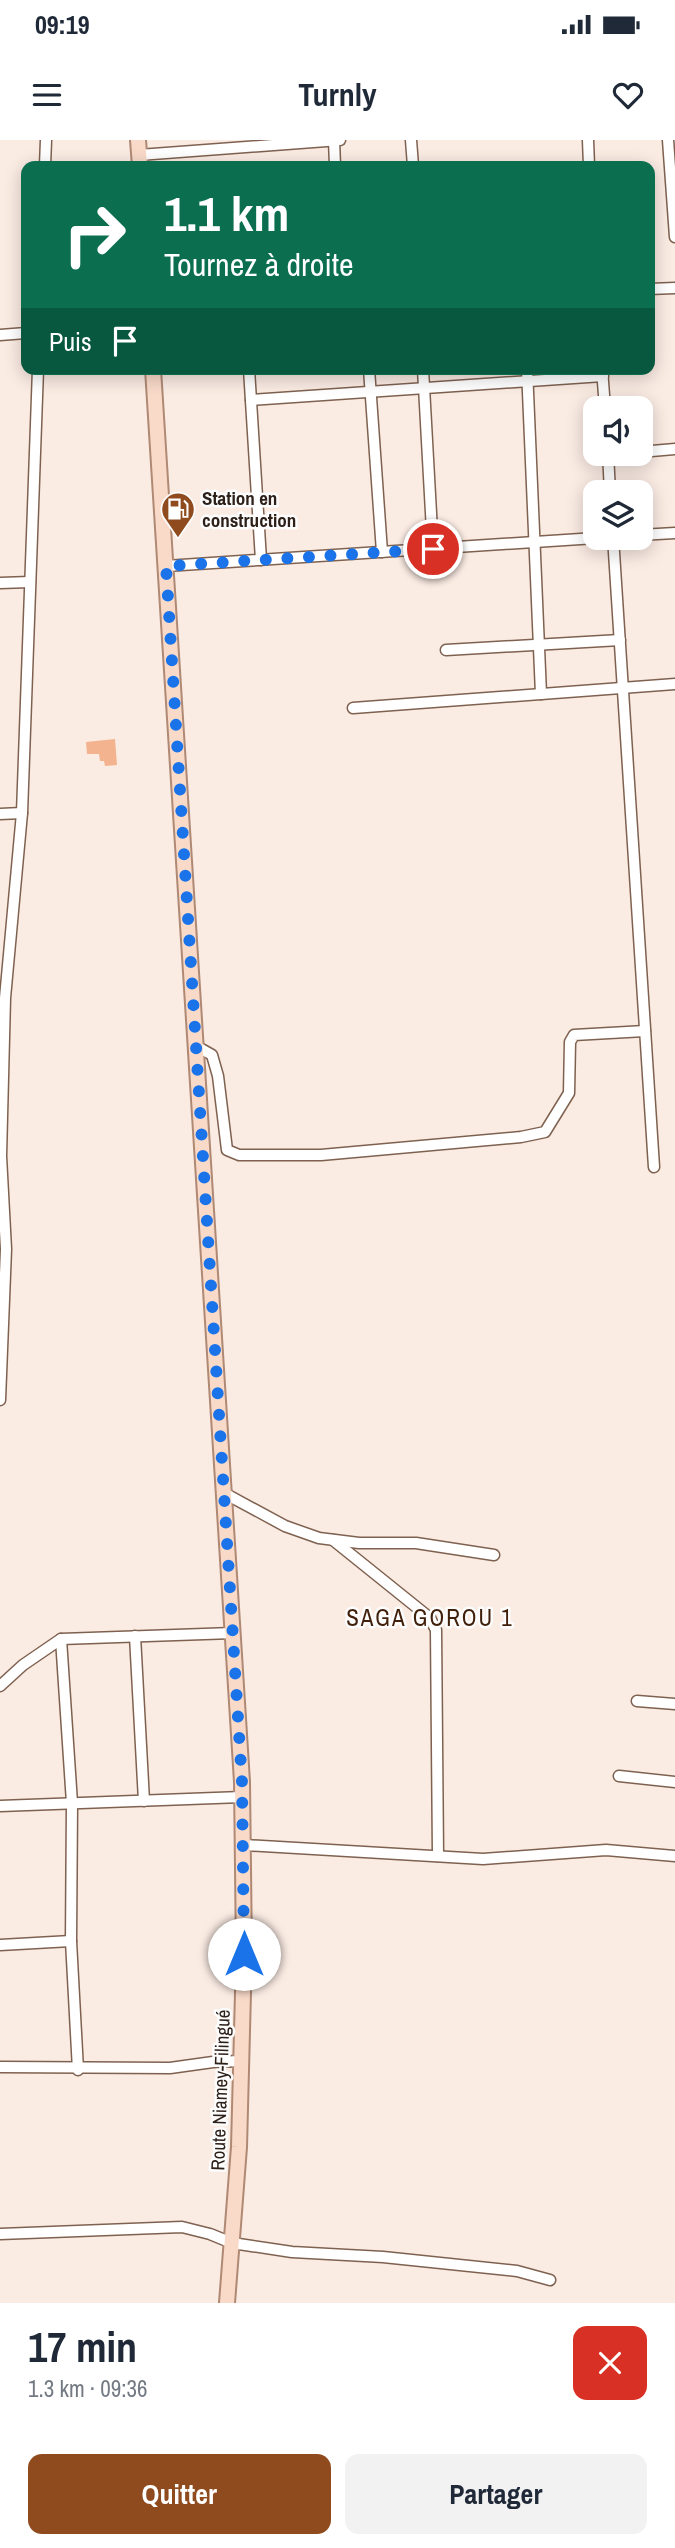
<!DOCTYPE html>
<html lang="fr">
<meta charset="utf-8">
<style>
body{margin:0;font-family:"Archivo Narrow",sans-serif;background:#f2f2f3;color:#1f2937;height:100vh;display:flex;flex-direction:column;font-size:26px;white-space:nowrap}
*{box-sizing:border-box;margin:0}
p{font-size:23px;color:#747a83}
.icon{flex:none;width:38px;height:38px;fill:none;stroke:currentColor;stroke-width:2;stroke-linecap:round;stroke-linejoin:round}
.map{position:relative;height:2163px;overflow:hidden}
.drawer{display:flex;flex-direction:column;background:#fff;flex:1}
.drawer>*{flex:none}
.guide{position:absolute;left:21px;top:21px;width:634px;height:214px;border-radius:14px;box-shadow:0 4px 18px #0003;background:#0b6e4f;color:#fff;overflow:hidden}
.buttons{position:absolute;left:583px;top:256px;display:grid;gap:14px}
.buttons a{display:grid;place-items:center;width:70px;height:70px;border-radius:14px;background:#fff;box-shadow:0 4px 18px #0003;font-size:35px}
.pin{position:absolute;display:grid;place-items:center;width:60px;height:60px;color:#fff;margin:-30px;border:4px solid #fff;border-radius:50%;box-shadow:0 2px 7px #0007}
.me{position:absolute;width:77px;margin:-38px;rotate:0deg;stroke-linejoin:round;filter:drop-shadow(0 0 5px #0008)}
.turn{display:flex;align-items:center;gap:24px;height:147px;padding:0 28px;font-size:32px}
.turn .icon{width:91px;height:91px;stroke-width:2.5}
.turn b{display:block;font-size:49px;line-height:60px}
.then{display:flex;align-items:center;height:66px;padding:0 28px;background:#0003;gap:14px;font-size:26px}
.round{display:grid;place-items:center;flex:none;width:74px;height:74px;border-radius:14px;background:#f2f2f3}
.summary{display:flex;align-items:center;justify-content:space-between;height:119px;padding:0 28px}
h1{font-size:42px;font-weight:700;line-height:52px}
.button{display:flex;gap:14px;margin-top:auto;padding:14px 28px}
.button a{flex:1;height:80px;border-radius:14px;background:#8f4b1e;color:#fff;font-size:28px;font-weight:700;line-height:80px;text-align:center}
.button a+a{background:#f2f2f3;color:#1f2937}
.status{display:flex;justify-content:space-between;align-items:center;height:49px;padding:0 35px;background:#fff;direction:ltr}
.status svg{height:19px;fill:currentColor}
header{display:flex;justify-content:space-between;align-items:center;height:91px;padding:0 28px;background:#fff;font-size:32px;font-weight:700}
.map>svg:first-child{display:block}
</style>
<div class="status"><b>09:19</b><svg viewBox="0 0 49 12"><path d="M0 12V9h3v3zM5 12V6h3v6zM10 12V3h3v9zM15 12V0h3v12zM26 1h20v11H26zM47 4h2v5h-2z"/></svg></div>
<header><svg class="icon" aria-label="menu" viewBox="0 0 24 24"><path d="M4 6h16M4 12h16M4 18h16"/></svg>Turnly<svg class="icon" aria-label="heart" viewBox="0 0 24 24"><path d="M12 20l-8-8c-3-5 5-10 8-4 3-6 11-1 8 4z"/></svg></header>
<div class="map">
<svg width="675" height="2163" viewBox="0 0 675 2163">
<rect width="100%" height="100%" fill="#faebe3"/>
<polygon fill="#f3b38e" points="115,599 117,625 105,626 104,621 100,621 99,614 87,614 86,602"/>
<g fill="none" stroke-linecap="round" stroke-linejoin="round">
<g stroke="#7f6150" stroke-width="13">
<g id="street">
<polyline points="334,0 335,26"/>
<polyline points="411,0 413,26"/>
<polyline points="588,0 589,26"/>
<polyline points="668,0 675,97"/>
<polyline points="139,15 340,0"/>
<polyline points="45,26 46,0"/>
<polyline points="649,149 675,148"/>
<polyline points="0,195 26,193"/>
<polyline points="249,229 261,420"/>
<polyline points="369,229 382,412"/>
<polyline points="423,229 433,409"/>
<polyline points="527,229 541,554"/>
<polyline points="602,229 605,268"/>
<polyline points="251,260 603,236"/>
<polyline points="640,312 675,309"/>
<polyline points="608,313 610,352"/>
<polyline points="640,395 675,393"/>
<polyline points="613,397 654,1027"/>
<polyline points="166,426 611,397"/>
<polyline points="0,443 30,442"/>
<polyline points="446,510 620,500"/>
<polyline points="353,568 675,544"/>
<polyline points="0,674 22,673"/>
<polyline points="196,906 212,915 218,936 227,1010 239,1015 321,1015 521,997 545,992 569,953 570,902 574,895 645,891"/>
<polyline points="0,1260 6,1109 1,1016 5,858 22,673 38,229"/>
<polyline points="224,1353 285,1386 319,1398 359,1403 416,1403 494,1415"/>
<polyline points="333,1400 430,1478 436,1490 438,1716"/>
<polyline points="135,1496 144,1661"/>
<polyline points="61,1499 72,1663 71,1801 78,1930"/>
<polyline points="0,1546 23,1525 61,1499 233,1493"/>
<polyline points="637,1561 675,1564"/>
<polyline points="619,1636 675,1642"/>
<polyline points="0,1666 242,1657"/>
<polyline points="244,1705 483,1719 606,1710 675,1716"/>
<polyline points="0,1805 71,1801"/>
<polyline points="0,1927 170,1928 213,1922 241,1921"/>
<polyline points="0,2094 182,2087 210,2094 232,2103 292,2112 383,2117 517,2131 550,2140"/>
</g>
</g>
<g stroke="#af8974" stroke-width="18">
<g id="primary">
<polyline points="138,0 140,26"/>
<polyline points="153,229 242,1642 244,1814 239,2007 227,2163"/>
</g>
</g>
<use href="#street" stroke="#fff" stroke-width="10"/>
<use href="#primary" stroke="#f9dac9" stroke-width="14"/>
</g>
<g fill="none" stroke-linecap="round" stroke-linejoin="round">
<polyline stroke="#1a73e8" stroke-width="12" stroke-dasharray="0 21.6" points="244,1814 242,1642 166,426 433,409"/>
</g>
<defs>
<g id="fuel-pin" transform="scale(1.75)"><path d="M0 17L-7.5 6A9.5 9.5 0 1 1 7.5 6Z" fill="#8f4b1e" stroke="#fcfcfc"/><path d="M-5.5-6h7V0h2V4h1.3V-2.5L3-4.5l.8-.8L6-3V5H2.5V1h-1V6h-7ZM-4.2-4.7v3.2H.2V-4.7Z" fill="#fff"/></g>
</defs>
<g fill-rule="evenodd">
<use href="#fuel-pin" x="178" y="369"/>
</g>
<g text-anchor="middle" stroke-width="5" stroke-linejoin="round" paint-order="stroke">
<g font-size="19" font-weight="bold" fill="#2d2019" stroke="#fcfcfc" text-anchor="start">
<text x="202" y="365">Station en<tspan x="202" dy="22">construction</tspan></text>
</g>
<g font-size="19" fill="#2d2019" stroke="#fcfcfc">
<text transform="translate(220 1950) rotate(-88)" y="7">Route Niamey-Filingué</text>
</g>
<g font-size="23" letter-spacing="2" fill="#41200b" stroke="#fcfcfc">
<text x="430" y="1486">SAGA GOROU 1</text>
</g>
</g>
</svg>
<div class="buttons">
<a><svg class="icon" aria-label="sound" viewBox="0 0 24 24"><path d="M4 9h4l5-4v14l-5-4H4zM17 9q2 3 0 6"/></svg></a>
<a><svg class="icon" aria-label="layers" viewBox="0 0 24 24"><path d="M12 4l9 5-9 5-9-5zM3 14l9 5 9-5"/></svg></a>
</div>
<div class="pin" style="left:433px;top:409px;background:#d93025"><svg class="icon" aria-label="arrive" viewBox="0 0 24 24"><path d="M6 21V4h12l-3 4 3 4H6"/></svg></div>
<svg class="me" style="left:244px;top:1814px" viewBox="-20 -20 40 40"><circle r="19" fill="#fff"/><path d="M0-13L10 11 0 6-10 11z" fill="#1a73e8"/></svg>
<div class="guide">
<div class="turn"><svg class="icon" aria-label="right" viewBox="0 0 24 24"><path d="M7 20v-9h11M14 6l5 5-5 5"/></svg><div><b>1.1 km</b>Tournez à droite</div></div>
<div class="then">Puis<svg class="icon" aria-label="arrive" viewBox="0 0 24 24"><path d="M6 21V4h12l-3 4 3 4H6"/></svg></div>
</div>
</div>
<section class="drawer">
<div class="summary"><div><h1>17 min</h1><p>1.3 km · 09:36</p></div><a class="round" style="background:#d93025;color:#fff"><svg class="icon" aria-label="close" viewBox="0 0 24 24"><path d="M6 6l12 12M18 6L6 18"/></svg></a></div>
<div class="button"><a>Quitter</a><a>Partager</a></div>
</section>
